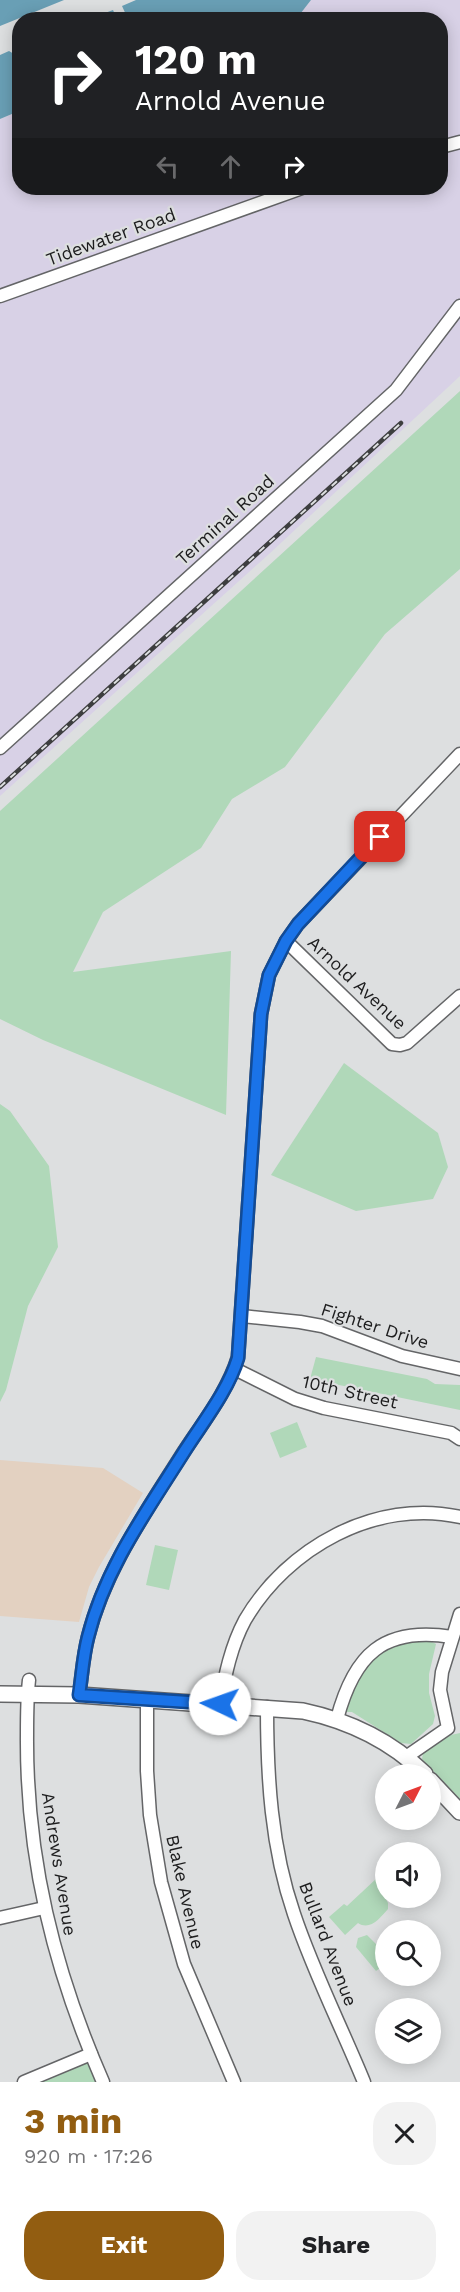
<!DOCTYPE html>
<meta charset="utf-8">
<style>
body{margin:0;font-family:"Work Sans",sans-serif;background:#f2f2f2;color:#202124;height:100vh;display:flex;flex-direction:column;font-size:22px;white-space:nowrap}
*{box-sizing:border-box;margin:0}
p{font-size:20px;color:#757577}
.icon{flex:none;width:33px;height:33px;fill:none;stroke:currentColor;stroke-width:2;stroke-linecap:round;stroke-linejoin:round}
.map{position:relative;height:2082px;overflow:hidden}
.panel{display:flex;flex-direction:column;background:#fff;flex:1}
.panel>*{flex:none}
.top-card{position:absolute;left:12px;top:12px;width:436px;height:183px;border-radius:24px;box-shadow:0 3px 15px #0003;background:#202124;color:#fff;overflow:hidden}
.needle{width:39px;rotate:48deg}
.tools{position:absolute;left:375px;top:1764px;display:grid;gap:12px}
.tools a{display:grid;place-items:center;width:66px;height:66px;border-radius:50%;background:#fff;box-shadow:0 3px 15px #0003;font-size:30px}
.pin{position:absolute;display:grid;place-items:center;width:51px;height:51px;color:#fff;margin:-26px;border-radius:12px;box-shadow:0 3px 9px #0006}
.me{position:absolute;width:66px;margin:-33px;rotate:273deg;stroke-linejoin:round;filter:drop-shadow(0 0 4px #0008)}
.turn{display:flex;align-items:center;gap:21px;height:126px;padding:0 24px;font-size:27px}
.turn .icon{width:78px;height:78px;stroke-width:2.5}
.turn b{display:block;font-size:42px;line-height:51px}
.lanes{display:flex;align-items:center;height:57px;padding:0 24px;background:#0003;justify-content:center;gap:30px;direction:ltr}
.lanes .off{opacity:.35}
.round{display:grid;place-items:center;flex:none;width:63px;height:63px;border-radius:24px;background:#f2f2f2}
.overview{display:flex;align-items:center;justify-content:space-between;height:102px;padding:0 24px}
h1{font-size:36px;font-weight:700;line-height:45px;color:#925d11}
.action{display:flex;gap:12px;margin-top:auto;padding:12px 24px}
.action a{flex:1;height:69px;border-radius:24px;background:#925d11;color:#fff;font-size:24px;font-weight:700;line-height:69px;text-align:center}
.action a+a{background:#f2f2f2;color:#202124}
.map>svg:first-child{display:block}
</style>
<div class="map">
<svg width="460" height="2082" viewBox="0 0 460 2082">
<rect width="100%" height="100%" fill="#dddfe0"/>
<polygon fill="#d8d1e6" points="311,0 460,0 460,376 268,555 0,796 0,119 19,111 20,188 441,188 441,20 292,19 297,18"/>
<polygon fill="#e3d1c1" points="0,1460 103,1468 143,1493 99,1567 89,1587 79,1622 0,1616"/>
<g fill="#b0d8b9">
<polygon points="460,391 460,569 385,634 285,767 232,799 201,848 103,912 73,972 231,951 226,1115 43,1040 0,1019 0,811"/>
<polygon points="344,1063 438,1133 448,1167 433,1199 356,1211 271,1175"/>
<polygon points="0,1104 10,1111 49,1166 58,1247 28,1306 6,1390 0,1402"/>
<polygon points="316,1357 427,1379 435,1384 460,1385 460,1410 310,1379"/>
<polygon points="297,1422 307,1447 280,1458 270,1433"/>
<polygon points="155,1545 178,1550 169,1590 146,1585"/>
<polygon points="428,1640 436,1644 429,1674 429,1693 435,1716 433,1724 411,1744 401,1743 352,1712 346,1712 348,1694 358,1676 378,1655 394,1645"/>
<polygon points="460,1733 460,1799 422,1759 423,1753 451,1735"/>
<path d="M377,1878L385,1887L384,1896L388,1903V1909C380,1918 370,1931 358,1923L345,1935L329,1917L344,1904L347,1906Z"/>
<path d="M367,1935L382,1950C375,1955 374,1961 380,1968L376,1971L356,1947L358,1938Z"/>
<polygon points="87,2062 96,2082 43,2082 42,2079"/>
</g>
<polygon fill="#699fb5" points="0,0 311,0 297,18 292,19 20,20 19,111 0,119"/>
<polygon fill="#dddfe0" points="64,0 136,0 122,6 128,19 117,19 113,10 89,19 20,20 19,57 9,51 0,55 0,26"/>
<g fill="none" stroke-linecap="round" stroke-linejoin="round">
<g stroke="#646567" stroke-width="15">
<g id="minor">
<polyline points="441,147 460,142"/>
<polyline points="0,296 302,188"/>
<polyline points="0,748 396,390 460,306"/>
<polyline points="460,754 298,924 286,941 392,1044 400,1045 407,1043 460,996"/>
<polyline points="242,1316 300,1322 322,1326 402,1356 460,1369"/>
<polyline points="235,1369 295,1399 324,1408 451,1433 460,1439"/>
<path d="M29,1680C27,1698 27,1716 27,1735C26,1858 54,1970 103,2082"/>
<path d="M79,1695C82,1676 83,1656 88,1637C105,1570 145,1513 181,1456C201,1425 227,1393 238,1357L261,1014L269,975L286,941"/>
<polyline points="147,1699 147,1771 150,1815 161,1882 184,1964 234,2082"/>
<path d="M220,1704C225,1675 231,1646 245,1620C287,1548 376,1498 460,1517"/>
<path d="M267,1707C267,1777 271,1847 294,1914C313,1971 341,2026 364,2082"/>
<path d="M337,1719C354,1655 383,1626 452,1637"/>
<polyline points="406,1757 448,1728 440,1690 442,1672 460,1614"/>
<polyline points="0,1918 44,1908"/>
<polyline points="24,2082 91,2054"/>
</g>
</g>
<g stroke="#646567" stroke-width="18">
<g id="major">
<path d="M0,1694L79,1695L303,1711C350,1721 390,1740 425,1774"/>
<polyline points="430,1780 460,1812"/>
</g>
</g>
<use href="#minor" stroke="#fff" stroke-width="12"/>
<use href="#major" stroke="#fff" stroke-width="15"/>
<g stroke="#3d3e3f" stroke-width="4.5">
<polyline id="rail" points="0,787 401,423"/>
</g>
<use href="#rail" stroke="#dddfe0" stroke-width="2" stroke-dasharray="7" stroke-linecap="butt"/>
</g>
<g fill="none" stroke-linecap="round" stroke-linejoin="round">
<g stroke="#114b97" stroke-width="15">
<path id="route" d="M220,1704L79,1695C82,1676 83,1656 88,1637C105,1568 147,1511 184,1452C203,1422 228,1391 238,1358L261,1014L269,975L286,941L298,924L380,837"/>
</g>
<use href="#route" stroke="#1a73e8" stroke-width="10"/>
</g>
<g text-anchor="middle" stroke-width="4.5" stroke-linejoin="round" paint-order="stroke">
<g font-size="18" fill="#1d1d1e" stroke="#dddfe0">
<text transform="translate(111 237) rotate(-20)" y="6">Tidewater Road</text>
<text transform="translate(225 520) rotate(-42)" y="6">Terminal Road</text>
<text transform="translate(357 983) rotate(43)" y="6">Arnold Avenue</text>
<text transform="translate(375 1326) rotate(18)" y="6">Fighter Drive</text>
<text transform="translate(350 1392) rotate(13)" y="6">10th Street</text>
<text transform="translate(59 1864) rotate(81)" y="6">Andrews Avenue</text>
<text transform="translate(185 1892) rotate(77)" y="6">Blake Avenue</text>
<text transform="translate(328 1944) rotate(69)" y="6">Bullard Avenue</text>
</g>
</g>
</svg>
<div class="tools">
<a><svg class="needle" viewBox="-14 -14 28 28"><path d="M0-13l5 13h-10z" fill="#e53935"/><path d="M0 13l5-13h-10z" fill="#757577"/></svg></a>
<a><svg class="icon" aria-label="sound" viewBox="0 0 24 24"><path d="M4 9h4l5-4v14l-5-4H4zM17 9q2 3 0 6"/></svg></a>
<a><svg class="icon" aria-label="search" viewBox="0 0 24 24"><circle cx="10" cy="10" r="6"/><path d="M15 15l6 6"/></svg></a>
<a><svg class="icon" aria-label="layers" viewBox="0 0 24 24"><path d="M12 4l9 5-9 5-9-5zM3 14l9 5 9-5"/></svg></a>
</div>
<div class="pin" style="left:380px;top:837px;background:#d93025"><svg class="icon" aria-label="arrive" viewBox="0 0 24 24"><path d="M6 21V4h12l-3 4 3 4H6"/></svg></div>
<svg class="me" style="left:220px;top:1704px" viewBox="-20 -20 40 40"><circle r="19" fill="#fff"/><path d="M0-13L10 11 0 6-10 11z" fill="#1a73e8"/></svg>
<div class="top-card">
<div class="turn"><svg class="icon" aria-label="right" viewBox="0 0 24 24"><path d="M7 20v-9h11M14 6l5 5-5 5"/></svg><div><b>120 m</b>Arnold Avenue</div></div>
<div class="lanes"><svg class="icon off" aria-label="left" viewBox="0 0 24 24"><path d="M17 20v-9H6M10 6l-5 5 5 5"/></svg><svg class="icon off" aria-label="ahead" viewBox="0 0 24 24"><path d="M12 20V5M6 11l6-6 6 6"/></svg><svg class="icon" aria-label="right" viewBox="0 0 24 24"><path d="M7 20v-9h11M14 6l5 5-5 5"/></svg></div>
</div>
</div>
<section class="panel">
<div class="overview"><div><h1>3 min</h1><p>920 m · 17:26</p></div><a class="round"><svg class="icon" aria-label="close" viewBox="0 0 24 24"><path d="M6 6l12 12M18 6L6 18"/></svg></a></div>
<div class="action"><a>Exit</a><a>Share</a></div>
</section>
